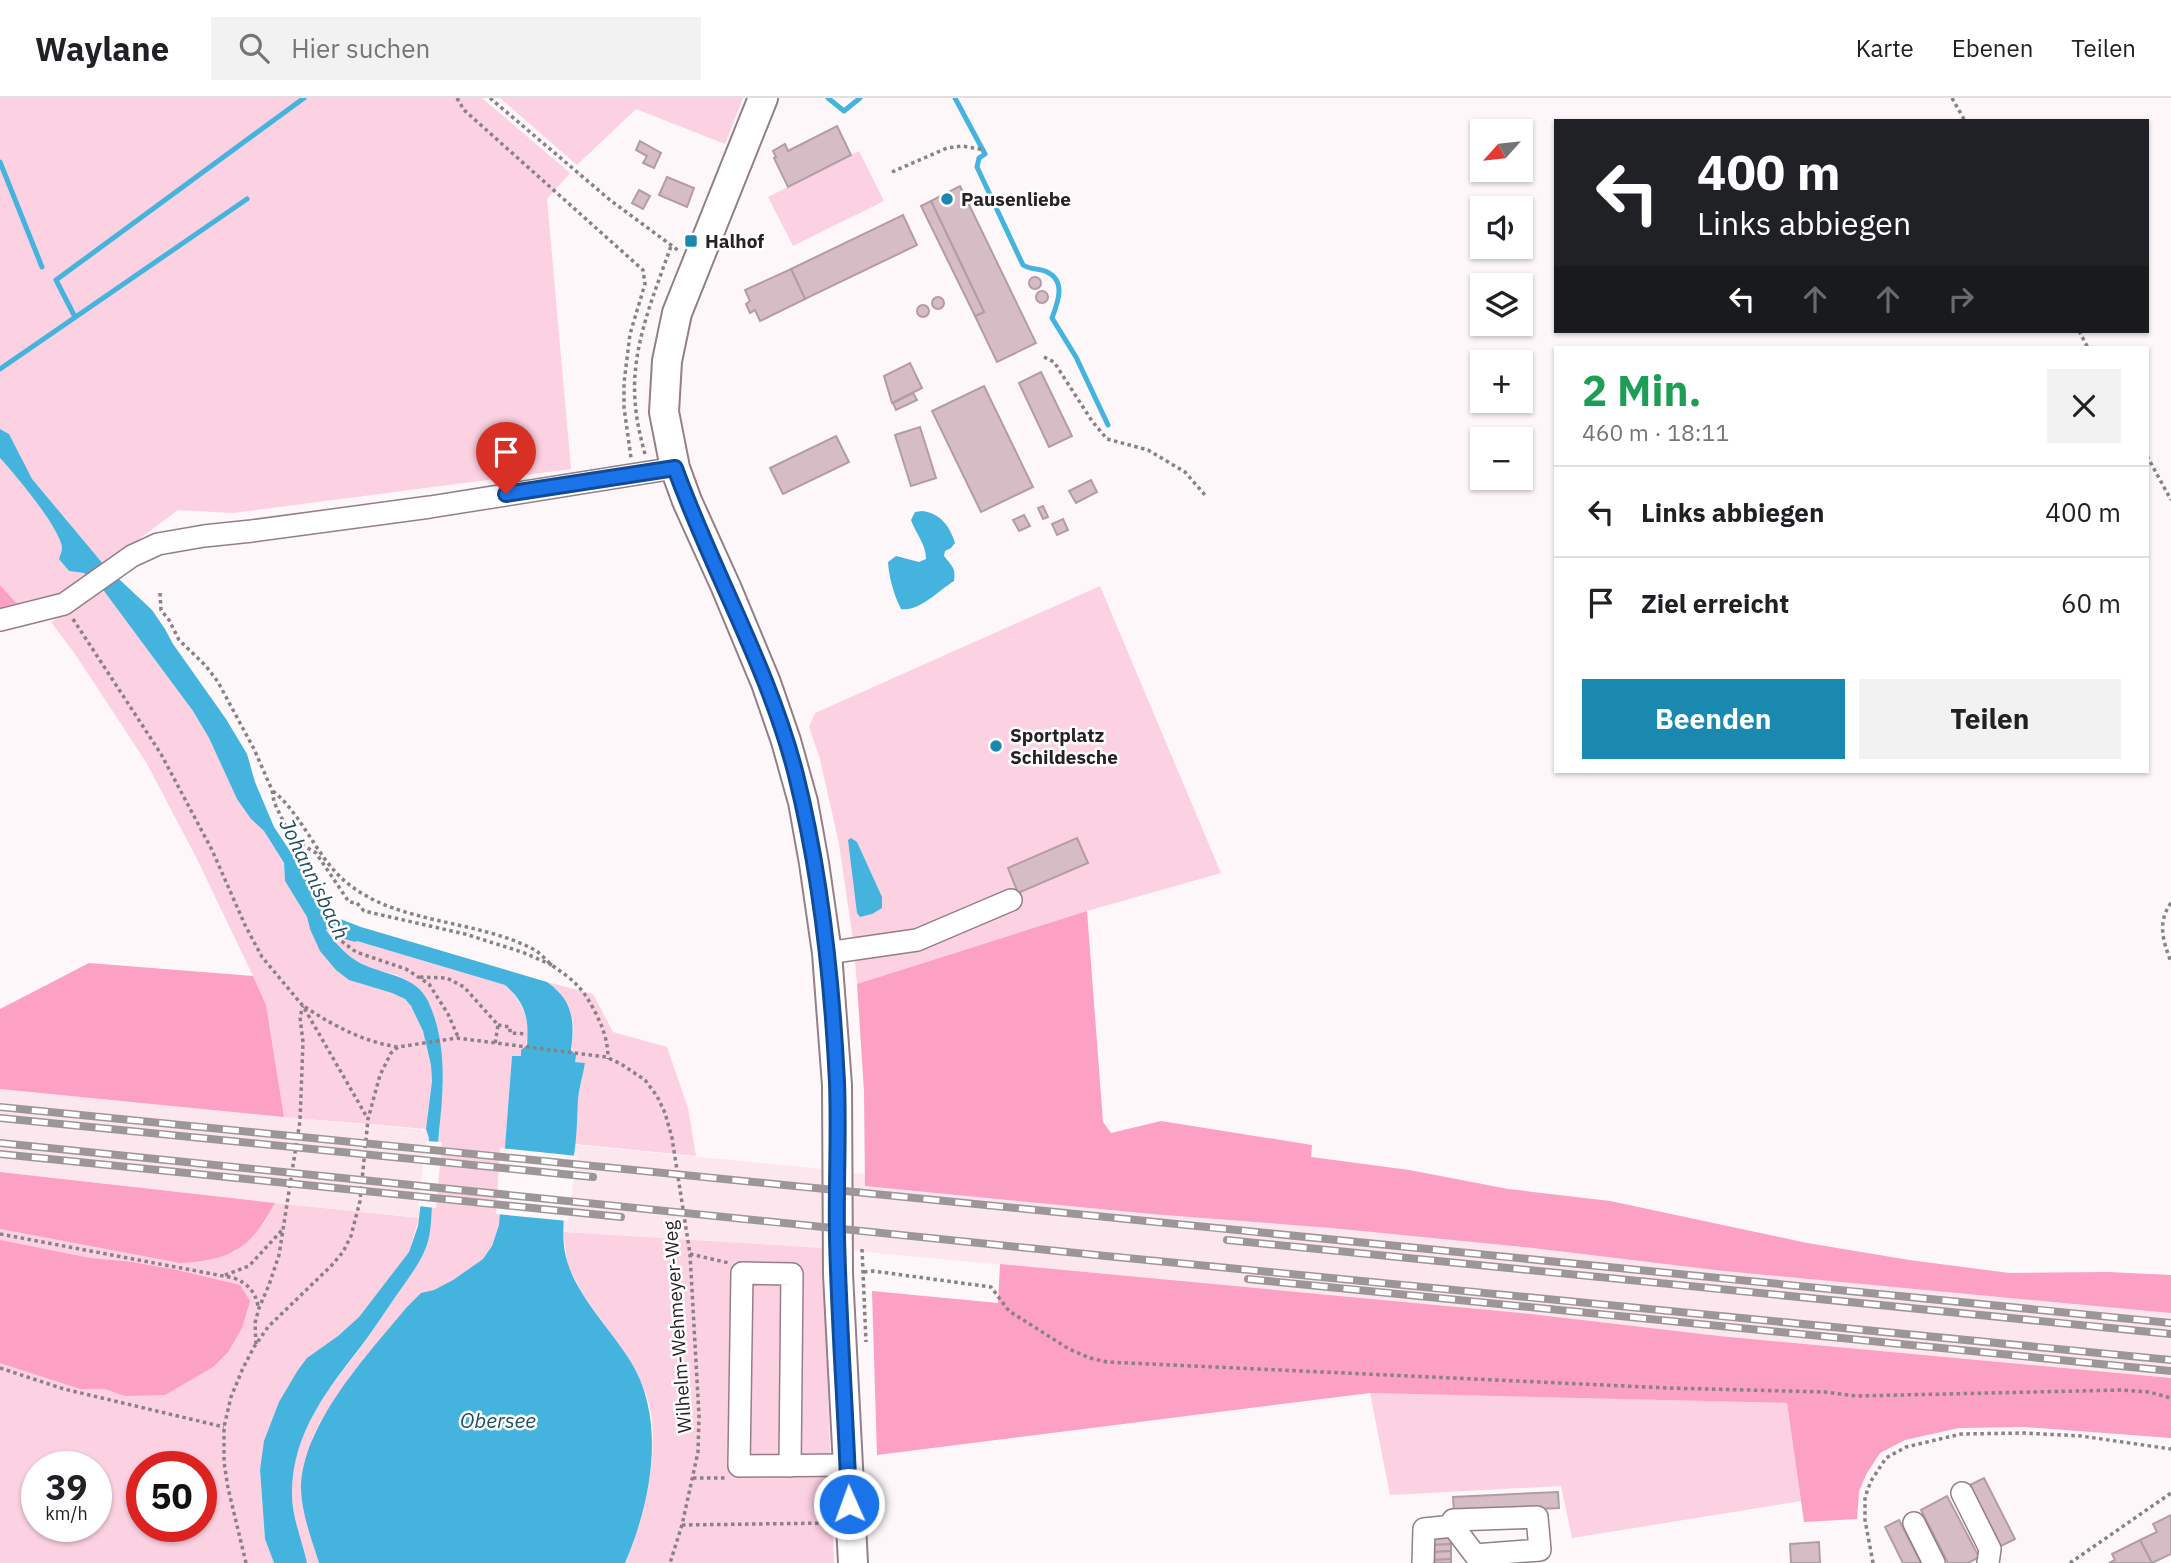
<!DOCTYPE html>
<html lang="de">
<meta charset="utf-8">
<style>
body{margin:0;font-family:"IBM Plex Sans",sans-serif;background:#f2f2f2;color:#202124;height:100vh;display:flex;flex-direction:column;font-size:26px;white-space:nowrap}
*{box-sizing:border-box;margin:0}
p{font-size:23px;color:#757577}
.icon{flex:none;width:38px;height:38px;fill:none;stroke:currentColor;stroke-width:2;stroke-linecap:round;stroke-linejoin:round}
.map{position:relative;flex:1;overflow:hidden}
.details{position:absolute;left:1554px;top:248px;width:595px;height:427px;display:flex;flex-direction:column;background:#fff;border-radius:0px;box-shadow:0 2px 5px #0004}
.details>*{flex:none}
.top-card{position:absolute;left:1554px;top:21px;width:595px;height:214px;border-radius:0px;box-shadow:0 2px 5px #0004;background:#202124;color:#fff;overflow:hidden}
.needle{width:46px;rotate:243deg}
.tools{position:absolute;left:1470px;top:21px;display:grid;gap:14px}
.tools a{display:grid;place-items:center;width:63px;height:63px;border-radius:0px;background:#fff;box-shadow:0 2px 5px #0004;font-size:35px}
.speed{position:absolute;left:21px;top:1353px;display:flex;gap:14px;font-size:35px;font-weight:700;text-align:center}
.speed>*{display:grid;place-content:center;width:91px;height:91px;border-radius:50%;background:#fff;box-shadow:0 2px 5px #0004;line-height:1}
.speed small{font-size:18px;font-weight:400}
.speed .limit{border:10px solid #d22;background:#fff;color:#111}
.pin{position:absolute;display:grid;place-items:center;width:60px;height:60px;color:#fff;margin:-72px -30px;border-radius:50% 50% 50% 0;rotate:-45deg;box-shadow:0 0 7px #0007}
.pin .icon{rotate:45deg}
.me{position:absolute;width:77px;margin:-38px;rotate:358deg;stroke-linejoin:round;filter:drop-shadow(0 0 5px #0008)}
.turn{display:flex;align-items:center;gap:24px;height:147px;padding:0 28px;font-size:32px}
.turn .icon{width:91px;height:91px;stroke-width:2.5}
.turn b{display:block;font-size:49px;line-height:60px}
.lanes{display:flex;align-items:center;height:66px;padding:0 28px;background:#0003;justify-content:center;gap:35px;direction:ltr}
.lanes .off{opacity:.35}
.round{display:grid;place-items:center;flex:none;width:74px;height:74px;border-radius:0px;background:#f2f2f2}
.summary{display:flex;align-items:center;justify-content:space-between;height:119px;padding:0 28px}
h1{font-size:42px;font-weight:700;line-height:52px;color:#1e9e55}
.cta{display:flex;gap:14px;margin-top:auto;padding:14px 28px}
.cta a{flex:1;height:80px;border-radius:0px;background:#1a89af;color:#fff;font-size:28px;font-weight:700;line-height:80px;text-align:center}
.cta a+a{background:#f2f2f2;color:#202124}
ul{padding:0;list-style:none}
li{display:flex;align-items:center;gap:21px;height:91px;padding:0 28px;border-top:2px solid #e0e0e0}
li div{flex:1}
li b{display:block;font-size:26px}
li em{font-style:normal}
header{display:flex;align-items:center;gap:42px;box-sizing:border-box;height:98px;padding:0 35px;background:#fff;border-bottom:2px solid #e0e0e0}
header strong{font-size:33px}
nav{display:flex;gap:38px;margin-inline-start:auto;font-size:24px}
.search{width:490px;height:63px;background:#f2f2f2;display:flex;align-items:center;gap:18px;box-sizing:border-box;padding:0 24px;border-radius:0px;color:#757577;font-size:26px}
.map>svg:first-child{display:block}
</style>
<header>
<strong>Waylane</strong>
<div class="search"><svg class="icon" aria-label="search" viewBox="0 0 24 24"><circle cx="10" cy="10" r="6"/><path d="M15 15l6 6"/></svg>Hier suchen</div>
<nav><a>Karte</a><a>Ebenen</a><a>Teilen</a></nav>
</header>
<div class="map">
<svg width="2171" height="1465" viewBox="0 0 2171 1465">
<rect width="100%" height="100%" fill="#fdf7f9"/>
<polygon fill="#fce7ee" points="0,991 823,1071 824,1080 854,1075 1049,1091 1310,1059 1409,1072 1508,1091 1610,1103 1807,1145 1909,1162 2009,1175 2107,1174 2171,1177 2171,1280 1719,1238 1520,1215 823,1150 563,1134 275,1105 0,1074"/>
<g fill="#fcd1e1" fill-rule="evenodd">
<polygon points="0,0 482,0 570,75 547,101 571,371 233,415 178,412 104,467 31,381 9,336 0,331"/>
<polygon points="500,0 743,0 725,46 636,11 577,67"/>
<polygon points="859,53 884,103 793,148 768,99"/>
<path d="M0,360C14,375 61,431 62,450C62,454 60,457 59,461L69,473L84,475L91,480L56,499L21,510L0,487Z"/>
<polygon points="1100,488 1221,775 1087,813 857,886 853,842 839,746 820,661 809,629 815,615"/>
<polygon points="104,493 193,613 209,640 237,701 251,721 264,733 284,766 285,783 307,819 310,831 359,885 392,895 405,901 411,908 423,933 431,967 432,983 426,1031 284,1019 266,907 253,878 197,761 146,664 75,556 51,524"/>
<path d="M331,828L357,843L505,887C526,906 535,933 521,959L512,958L499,1127L492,1148L483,1161L453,1182L434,1192L421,1196L382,1240L320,1324L312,1341L301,1390L303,1411L319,1465H307C302,1441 290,1417 291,1392C295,1328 329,1292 364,1245C376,1229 386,1212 397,1196C411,1175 423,1158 430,1134L443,990C442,958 440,923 423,895C419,888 405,881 397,877C390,875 382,874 376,872C354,864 339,851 326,832Z"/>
<path d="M547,884L593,896L613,934L667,949L688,1010L696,1058L575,1046L578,999L585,965L575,964C571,953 572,948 573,937C575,915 565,896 547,884Z"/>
<path d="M275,1105L419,1120L409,1154L359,1219L338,1238L260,1372L265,1441L274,1465H0V1131L180,1165L235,1154L265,1124ZM37,1368H96V1428H37ZM142,1368H201V1428H142Z"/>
<path d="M563,1134L823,1150L834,1465H625C644,1423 658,1361 651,1315C648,1297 639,1279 631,1264L583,1196L568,1168Z"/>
<polygon points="1370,1295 1787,1305 1801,1403 1572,1440 1561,1388 1390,1397"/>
</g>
<g fill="#fca0c4">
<polygon points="0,487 21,510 0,514"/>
<polygon points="1087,813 1103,1024 1111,1035 1161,1023 1312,1047 1311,1059 1409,1072 1508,1091 1610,1103 1807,1145 1909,1162 2009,1175 2107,1174 2171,1177 2171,1215 1724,1173 1533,1150 1332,1130 1152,1116 865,1088 864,993 857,886"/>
<polygon points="89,865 253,878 266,907 284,1019 0,991 0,911"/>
<path d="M0,1074L275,1105C250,1151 232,1162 180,1165L0,1131Z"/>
<polygon points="0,1142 90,1160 132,1164 177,1172 240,1187 250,1203 242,1230 228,1254 213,1269 165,1297 125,1298 105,1291 80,1291 0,1265"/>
<polygon points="1000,1166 1521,1215 1719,1238 2171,1280 2171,1340 2024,1329 1959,1330 1905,1342 1880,1355 1867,1375 1859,1393 1857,1421 1804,1424 1787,1305 1370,1295 877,1357 872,1193 998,1205"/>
</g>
<g fill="#44b3dd">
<path d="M0,331L9,336L32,381L104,467L152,512L165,531L173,546L226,621L247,656L255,684L274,729L308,780L320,807L327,816L361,829L547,884C573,902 575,923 571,952L576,957L575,964L585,965C583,977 579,990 578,1002C577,1018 577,1034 575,1050C570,1085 556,1132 568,1166C579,1200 612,1233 631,1264C667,1323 651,1405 625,1465H319C312,1442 302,1417 301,1392C301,1327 368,1256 407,1209L421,1195L434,1192L453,1182L483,1161L492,1148L499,1127L512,958H521V952L527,947C529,921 526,905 505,887L357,843L355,844L345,841L331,828L326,832C336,846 346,857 360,865C383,877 416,877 428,903C447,943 444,991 439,1033C437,1058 435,1083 432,1108C431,1123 431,1140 424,1154C418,1168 407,1182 398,1195C386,1212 375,1230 362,1247C328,1291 293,1334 292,1393C291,1418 302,1441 307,1465H274L265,1441L260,1372L264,1343L279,1304L298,1272L307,1260L338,1238L359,1219L409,1154L418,1128L429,1040L426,1031L432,983L431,967L423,933L411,908L405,901L392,895L349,882L336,872L320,853L310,831L307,819L285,783L284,765L264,733L251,721L237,701L209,640L193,613L104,493L84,475L69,473L59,461C60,457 62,454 62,450C61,431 14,375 0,360Z"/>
<path d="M922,413C940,415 950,428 955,445L951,450L945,453L944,458C952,468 956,470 954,483C938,493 919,514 901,511C894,497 889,480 888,464L896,458L919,464L926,461C926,446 916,436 911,422L915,414Z"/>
<polygon points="851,740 857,744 882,799 882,810 872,816 860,819 857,815 848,742"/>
</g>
<g fill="#fdf7f9">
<polygon points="426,1043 442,1044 436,1110 418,1108"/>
<polygon points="500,1050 577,1058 568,1123 496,1116"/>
</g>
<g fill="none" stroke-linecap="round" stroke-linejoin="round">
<g stroke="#44b3dd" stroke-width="5">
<polyline points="828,0 844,13 860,0"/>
<path d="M955,0L985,56L979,60L977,69L1023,167C1031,172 1036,170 1045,173C1067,182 1058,204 1052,220L1076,259L1108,327"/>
<polyline points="0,64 42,169"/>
<polyline points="75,219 56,182 304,0"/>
<polyline points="0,271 247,101"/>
</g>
</g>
<g fill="#d6bdc5" stroke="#b49ca4" stroke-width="2">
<polygon points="837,28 851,57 788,89 774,60 776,59 773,53 785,46 788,53"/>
<polygon points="640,43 661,55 654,70 643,65 647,58 636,52"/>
<polygon points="667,79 694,90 687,109 659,97"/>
<polygon points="960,88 1036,245 997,264 975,218 984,214 931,103"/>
<polygon points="639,92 650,98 643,111 632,105"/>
<polygon points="931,103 984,214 975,218 921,108"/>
<polygon points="903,117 917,147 805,201 791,171"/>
<polygon points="791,171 805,201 760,223 755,212 750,215 746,206 750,203 745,192"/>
<circle cx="1035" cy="185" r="6"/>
<circle cx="1042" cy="199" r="6"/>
<circle cx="938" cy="205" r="6"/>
<circle cx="923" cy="213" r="6"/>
<polygon points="910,265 922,290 892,305 884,278"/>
<polygon points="1041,274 1072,338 1049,349 1019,285"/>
<polygon points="984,288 1033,389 981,414 932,313"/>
<polygon points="913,295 917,302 896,312 893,305"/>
<polygon points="920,329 936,380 911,388 895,337"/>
<polygon points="836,338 849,364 783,396 770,370"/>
<polygon points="1091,382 1097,394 1076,405 1069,393"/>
<polygon points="1043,408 1048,419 1043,421 1038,410"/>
<polygon points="1024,417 1030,428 1019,433 1013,422"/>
<polygon points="1063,421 1068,432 1057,437 1052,426"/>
<polygon points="1077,740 1088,765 1018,795 1008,770"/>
<polygon points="1984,1380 2015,1441 2001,1448 1970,1387"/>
<polygon points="1558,1394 1559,1410 1454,1415 1453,1399"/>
<polygon points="1947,1398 1979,1459 1968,1465 1948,1465 1921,1412"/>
<polygon points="2171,1417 2171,1456 2152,1465 2140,1442 2157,1434 2153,1426"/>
<polygon points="1899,1422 1921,1465 1903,1465 1885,1429"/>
<polygon points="1450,1438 1451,1446 1434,1447 1433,1439"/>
<polygon points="2140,1442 2152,1465 2109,1465 2115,1462 2112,1456"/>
<polygon points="1819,1444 1820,1465 1791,1465 1790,1446"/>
<polygon points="1451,1446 1451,1453 1434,1454 1434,1447"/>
<polygon points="1451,1453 1451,1461 1435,1462 1434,1454"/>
<polygon points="1451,1461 1451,1465 1435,1465 1435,1462"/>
</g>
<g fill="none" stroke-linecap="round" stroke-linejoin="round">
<g stroke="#967e87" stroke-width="24">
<g id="minor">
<polyline points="0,522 64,506 132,458 158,446 204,438 252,433 430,409 675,370"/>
<polyline points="827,855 917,842 1011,802"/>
<polyline points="790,1368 792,1176 742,1175 739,1368 848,1367"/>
<polyline points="1962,1395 1990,1451 1988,1465"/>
<polyline points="1914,1425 1934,1465"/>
<polyline points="1423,1465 1424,1431 1453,1428 1475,1457 1540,1452 1537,1419 1453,1422 1453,1428"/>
</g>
</g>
<g stroke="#967e87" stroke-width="32">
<polyline id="major" points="763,0 677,215 667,263 664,314 675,370 687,403 726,489 766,585 786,643 803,704 814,765 827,855 837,987 838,1176 853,1465"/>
</g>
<g stroke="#898184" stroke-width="3.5" stroke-dasharray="3.5 3.5" stroke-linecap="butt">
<polyline points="457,0 464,12 643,172 645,186 630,236 624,285 624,309 631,360"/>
<polyline points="490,0 610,102 679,153"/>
<polyline points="1952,0 1965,23"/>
<polyline points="892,74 947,50 962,48 985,52"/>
<polyline points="2079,233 2088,250"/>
<polyline points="1044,259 1054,264 1092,323 1107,341 1148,352 1185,374 1205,397"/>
<path d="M645,356C640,338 636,320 635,302C631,249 654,197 671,148"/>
<polyline points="2147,358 2171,402"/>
<polyline points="160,495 161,512 169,522 179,542 206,568 218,584 254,651 272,692 274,704 285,727 299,745 316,755 349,804 357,805 364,813 465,836 522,854 552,867"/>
<polyline points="73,521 161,656 212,752 245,827 262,859 303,908 368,1021"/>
<path d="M273,693C305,719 317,763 351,788C401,826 477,822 533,851C541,855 546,863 553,868C573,882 581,888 593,910C602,927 608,941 608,961"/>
<path d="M2171,805C2157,824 2163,843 2171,864"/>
<polyline points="336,839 356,854 406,871 429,886 448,916 459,941"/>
<polyline points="420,879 447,880 464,889 498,927 495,946"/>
<path d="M305,909C334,928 364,944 398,949"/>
<polyline points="498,927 510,929 510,935 527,936"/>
<path d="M0,1136L234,1180C248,1186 255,1193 258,1208"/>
<polyline points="862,1151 866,1244"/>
<polyline points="690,1156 729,1165"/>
<polyline points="864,1174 873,1173 991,1189 1009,1213 1069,1251 1090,1260 1107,1264 1668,1290 1825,1294 1856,1298 2122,1292 2149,1294 2171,1300"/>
<polyline points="225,1177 249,1168 283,1131"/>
<polyline points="256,1246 255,1225 259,1210 269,1187 279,1157 300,1023 303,944 300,919 303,908"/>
<polyline points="0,1270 64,1291 224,1329"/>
<polyline points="693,1380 725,1380"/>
<polyline points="682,1427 830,1425"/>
<polyline points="246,1465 228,1390 224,1364 224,1329 231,1299 243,1270 254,1249 268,1229 331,1168 343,1154 351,1138 360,1103 368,1021 380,977 391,955 398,949 457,940 606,959 621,966 645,982 657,998 665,1015 672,1040 690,1156 699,1318 698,1354 682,1427 670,1465"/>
<polyline points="1873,1465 1865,1422 1865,1399 1871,1383 1886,1360 1906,1349 1961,1336 2024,1335 2081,1338 2171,1351"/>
<polyline points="2070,1465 2171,1395"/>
</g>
<use href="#minor" stroke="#fff" stroke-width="21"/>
<use href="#major" stroke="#fff" stroke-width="28"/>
<g stroke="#9d9698" stroke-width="8">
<g id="rail">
<polyline points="0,1009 2171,1225"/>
<polyline points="0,1020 593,1079"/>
<polyline points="0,1045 1106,1158 2171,1262"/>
<polyline points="0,1056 621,1119"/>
<polyline points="1227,1142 2171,1236"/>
<polyline points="1248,1181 2171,1273"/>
</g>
</g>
<use href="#rail" stroke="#fff" stroke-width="5" stroke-dasharray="16" stroke-linecap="butt"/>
</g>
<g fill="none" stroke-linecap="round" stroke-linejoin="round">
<g stroke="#114b97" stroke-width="18">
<path id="route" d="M506,396L675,370C712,473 769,570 796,677C821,777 832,882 837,984C839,1036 836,1087 837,1139C839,1228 846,1317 849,1406"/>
</g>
<use href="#route" stroke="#1a73e8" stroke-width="12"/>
</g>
<g fill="#1a89af" stroke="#fff" stroke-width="2.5">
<circle cx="947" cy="101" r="7"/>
<rect x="684" y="136" width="14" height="14" rx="3.5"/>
<circle cx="996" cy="648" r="7"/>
</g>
<g text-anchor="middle" stroke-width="5" stroke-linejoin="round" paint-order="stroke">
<g font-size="19" font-weight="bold" fill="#292023" stroke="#fff" text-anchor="start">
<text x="961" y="108">Pausenliebe</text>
<text x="705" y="150">Halhof</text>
<text x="1010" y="644">Sportplatz<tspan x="1010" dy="22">Schildesche</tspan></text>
</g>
<g font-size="19" fill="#292023" stroke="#fff">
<text transform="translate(677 1229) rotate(-94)" y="7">Wilhelm-Wehmeyer-Weg</text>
</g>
<g font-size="21" font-style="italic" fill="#204e61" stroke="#fff">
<text transform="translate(314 781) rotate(64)" y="7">Johannisbach</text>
<text x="498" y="1330">Obersee</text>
</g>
</g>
</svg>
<div class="tools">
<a><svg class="needle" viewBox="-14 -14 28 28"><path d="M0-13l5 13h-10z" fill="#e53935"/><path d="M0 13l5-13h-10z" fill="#757577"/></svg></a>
<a><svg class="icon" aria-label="sound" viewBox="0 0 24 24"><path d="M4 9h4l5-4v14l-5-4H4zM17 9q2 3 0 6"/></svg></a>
<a><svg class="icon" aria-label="layers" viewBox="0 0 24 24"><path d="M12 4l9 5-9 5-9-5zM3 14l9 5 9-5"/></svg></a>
<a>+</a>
<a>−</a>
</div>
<div class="speed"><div>39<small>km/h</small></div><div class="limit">50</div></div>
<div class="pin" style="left:506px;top:396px;background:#d93025"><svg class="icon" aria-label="arrive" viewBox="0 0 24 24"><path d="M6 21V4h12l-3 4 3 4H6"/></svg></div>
<svg class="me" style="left:849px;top:1406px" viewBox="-20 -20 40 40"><circle r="17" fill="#1a73e8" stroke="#fff" stroke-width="3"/><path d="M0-11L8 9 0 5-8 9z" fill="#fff"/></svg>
<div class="top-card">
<div class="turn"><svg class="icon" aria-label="left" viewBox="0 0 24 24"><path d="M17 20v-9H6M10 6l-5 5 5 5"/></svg><div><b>400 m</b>Links abbiegen</div></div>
<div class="lanes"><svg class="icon" aria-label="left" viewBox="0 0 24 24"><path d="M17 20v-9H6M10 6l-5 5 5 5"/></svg><svg class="icon off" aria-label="ahead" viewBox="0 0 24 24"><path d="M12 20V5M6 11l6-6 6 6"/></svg><svg class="icon off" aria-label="ahead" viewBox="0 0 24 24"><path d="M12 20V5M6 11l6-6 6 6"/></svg><svg class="icon off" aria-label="right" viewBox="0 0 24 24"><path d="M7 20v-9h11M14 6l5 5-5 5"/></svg></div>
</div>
<section class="details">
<div class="summary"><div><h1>2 Min.</h1><p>460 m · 18:11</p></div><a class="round"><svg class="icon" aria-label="close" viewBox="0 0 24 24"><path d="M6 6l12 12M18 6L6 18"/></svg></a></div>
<ul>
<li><svg class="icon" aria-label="left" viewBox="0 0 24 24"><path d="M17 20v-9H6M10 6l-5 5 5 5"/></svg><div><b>Links abbiegen</b></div><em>400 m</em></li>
<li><svg class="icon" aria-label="arrive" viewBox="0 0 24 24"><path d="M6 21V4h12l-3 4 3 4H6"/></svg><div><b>Ziel erreicht</b></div><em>60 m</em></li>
</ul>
<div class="cta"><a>Beenden</a><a>Teilen</a></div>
</section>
</div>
